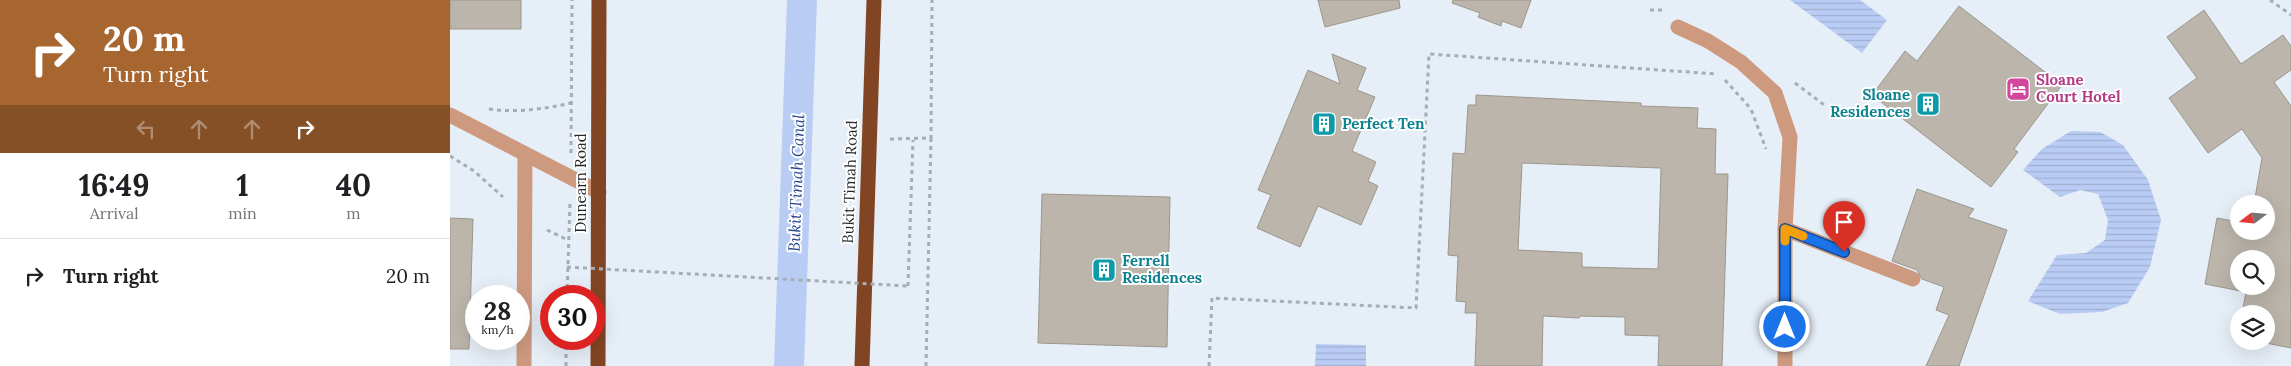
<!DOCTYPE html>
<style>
body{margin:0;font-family:Lora,serif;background:#f2f2f2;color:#202124;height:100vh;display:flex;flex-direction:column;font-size:19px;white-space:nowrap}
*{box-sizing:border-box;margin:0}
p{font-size:16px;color:#757577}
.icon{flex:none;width:28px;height:28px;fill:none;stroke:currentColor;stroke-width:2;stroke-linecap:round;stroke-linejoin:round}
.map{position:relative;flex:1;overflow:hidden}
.details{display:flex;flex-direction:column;background:#fff;width:450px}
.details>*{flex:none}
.top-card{background:#a76530;color:#fff;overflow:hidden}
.needle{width:32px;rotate:254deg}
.buttons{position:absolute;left:1780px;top:195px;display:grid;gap:10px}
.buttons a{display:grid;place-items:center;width:45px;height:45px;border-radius:50%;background:#fff;box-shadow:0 5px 20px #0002;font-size:25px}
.speed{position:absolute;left:15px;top:285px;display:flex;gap:10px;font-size:25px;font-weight:700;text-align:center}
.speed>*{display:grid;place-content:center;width:65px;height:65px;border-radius:50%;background:#fff;box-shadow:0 5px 20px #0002;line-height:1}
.speed small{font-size:12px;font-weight:400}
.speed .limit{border:8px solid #d22;background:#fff;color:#111}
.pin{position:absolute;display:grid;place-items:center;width:42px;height:42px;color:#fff;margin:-51px -21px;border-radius:50% 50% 50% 0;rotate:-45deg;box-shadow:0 0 5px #0007}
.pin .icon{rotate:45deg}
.me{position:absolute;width:55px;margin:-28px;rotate:0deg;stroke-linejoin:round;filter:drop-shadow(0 0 4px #0008)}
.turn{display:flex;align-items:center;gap:18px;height:105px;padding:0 20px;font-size:22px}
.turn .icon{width:65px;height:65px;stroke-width:2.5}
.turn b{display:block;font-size:35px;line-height:42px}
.lanes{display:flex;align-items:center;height:48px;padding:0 20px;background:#0003;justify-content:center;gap:25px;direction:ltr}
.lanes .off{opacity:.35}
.eta{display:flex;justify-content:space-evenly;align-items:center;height:85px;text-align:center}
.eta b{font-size:30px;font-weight:700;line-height:35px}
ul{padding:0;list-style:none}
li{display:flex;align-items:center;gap:15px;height:75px;padding:0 20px;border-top:1px solid #e0e0e0}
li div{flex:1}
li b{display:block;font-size:19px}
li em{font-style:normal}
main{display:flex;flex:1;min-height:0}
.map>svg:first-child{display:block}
</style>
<main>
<section class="details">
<div class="top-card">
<div class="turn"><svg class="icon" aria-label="right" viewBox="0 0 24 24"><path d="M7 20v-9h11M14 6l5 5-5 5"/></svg><div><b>20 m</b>Turn right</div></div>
<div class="lanes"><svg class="icon off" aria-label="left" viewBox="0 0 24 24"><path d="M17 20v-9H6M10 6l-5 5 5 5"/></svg><svg class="icon off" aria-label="ahead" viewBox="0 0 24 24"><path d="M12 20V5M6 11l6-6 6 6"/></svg><svg class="icon off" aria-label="ahead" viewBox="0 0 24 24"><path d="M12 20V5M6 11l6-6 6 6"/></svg><svg class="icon" aria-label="right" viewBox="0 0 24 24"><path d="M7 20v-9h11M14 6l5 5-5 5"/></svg></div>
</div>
<div class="eta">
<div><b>16:49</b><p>Arrival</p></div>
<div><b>1</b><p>min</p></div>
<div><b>40</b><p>m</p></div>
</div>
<ul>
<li><svg class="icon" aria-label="right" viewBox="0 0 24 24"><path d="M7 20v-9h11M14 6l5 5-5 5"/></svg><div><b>Turn right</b></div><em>20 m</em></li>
</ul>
</section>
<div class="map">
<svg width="1841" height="366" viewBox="0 0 1841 366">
<defs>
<pattern id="water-rules" width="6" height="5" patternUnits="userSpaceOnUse" patternTransform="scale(1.25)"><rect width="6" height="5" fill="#b9ccf4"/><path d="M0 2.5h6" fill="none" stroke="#9fafd1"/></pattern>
</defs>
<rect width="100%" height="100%" fill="#e6eef7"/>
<g fill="url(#water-rules)">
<polygon points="1340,0 1410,0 1437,20 1412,53"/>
<polygon points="1621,131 1650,132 1673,145 1698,180 1711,220 1700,267 1678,303 1652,312 1610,314 1578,301 1607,255 1636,253 1655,240 1658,220 1648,194 1630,190 1610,197 1573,170 1592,149"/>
<polygon points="866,344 916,345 916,366 865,366"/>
</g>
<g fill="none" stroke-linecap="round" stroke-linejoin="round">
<polyline stroke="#b9ccf4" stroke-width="30" points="339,366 352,0"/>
</g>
<g fill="#bbb5ab" stroke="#9c968d" fill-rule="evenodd">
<rect x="0" y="0" width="71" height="29"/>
<polygon points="868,0 949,0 950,8 875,27"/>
<polygon points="1003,0 1081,0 1071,28 1052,21 1051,26 1028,17 1030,13 1002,3"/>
<polygon points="1509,6 1612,85 1564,149 1568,152 1541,187 1422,95 1455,51 1467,61"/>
<path d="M1754,10L1791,64L1833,35L1841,46V70L1824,82L1841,106V348L1806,341H1816V314H1792L1796,292L1755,284L1767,218L1789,222V231H1816V204H1804L1812,158L1792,129L1758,153L1719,98L1747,78L1717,37ZM1789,259H1816V286H1789Z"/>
<polygon points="882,54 916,68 907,90 925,97 902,151 926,162 918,181 928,186 911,225 868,206 850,247 807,228 821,195 808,190 858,70 890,84"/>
<path d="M1026,95L1191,103V106L1248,108L1247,128L1266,129L1265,174H1278L1272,366H1208L1209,336L1175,335V317L1130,316L1129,318L1093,316L1092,366H1025L1027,313H1015L1016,302L1006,301L1008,256L998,255L1003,153L1015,154L1018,105H1026ZM1072,163L1211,168L1208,269L1132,267V253L1068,250Z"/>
<polygon points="1467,189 1524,209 1518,217 1557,230 1509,366 1476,366 1499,315 1486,310 1494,287 1472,279 1467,270 1442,261"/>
<polygon points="592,194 720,197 717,347 588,343"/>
<polygon points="0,218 23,219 19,349 0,349"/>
</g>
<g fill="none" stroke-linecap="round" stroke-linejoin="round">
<g stroke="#a6adb4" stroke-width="3" stroke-dasharray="4 4" stroke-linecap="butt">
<polyline points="1820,0 1841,15"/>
<polyline points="1200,10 1214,10"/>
<polyline points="1275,80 1301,109 1316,149"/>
<polyline points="1345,83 1377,107"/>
<path d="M39,109C67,113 94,109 121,103"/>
<polyline points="440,139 481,138 482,0"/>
<polyline points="121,153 122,0"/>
<polyline points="0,156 24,171 53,197"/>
<polyline points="97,230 118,240"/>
<polyline points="458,286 463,140"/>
<polyline points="117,296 120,202"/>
<polyline points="116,366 116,339"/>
<polyline points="476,366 481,138"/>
<polyline points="759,366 762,298 966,308 979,54 1267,74"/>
</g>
<g stroke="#cd9a7f" stroke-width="15">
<polyline points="1228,27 1258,41 1291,62 1325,93 1340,137 1335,229 1335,366"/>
<polyline points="0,115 149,192"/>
<polyline points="1335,229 1463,279"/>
<polyline points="74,366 75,154"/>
</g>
<g stroke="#824523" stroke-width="15">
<polyline points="148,366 149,0"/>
<polyline points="412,366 424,0"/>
</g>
<polyline stroke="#a6adb4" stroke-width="3" stroke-dasharray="4 4" stroke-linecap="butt" points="117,267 458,286"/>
</g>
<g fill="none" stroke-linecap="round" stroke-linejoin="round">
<g stroke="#114b97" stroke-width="12">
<polyline id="route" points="1335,327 1335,229 1394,252"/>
</g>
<use href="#route" stroke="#1a73e8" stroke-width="9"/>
<polyline stroke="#f59e0b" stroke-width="9" points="1335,241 1335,229 1353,236"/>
</g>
<defs>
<g id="hotel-square" transform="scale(1.25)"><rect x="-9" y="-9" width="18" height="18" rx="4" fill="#d1479c" stroke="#fff"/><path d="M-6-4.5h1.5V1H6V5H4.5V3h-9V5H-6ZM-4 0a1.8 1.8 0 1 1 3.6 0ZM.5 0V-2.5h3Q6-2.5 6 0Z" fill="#fff"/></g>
<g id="building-square" transform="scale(1.25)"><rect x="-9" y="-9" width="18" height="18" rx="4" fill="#0f9aa8" stroke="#fff"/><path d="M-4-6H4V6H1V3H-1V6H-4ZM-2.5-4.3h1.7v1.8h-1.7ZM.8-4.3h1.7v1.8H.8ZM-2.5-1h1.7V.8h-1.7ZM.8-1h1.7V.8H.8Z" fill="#fff"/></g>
</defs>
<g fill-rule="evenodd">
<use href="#hotel-square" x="1568" y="89"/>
<use href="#building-square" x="1478" y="104"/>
<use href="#building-square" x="874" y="124"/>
<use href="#building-square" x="654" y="270"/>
</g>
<g text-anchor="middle" stroke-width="4" stroke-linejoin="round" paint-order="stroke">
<g font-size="15" font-weight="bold" fill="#b23c85" stroke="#fff" text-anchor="start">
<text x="1586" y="85">Sloane<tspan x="1586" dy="17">Court Hotel</tspan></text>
</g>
<g font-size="15" font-weight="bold" fill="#0d838f" stroke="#fff" text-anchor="start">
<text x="1460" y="100" text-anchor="end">Sloane<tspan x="1460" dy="17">Residences</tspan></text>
<text x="892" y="129">Perfect Ten</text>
<text x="672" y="266">Ferrell<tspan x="672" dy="17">Residences</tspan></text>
</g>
<g font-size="15" fill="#25282b" stroke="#fff">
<text transform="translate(400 182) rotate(-88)" y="5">Bukit Timah Road</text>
<text transform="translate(131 183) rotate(-90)" y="5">Dunearn Road</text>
</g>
<g font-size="16" font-style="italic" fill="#25448f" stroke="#fff">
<text transform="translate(346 183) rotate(-88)" y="6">Bukit Timah Canal</text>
</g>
</g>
</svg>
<div class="buttons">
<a><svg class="needle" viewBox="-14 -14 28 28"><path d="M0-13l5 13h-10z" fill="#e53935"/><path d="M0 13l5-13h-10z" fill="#757577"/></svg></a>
<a><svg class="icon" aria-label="search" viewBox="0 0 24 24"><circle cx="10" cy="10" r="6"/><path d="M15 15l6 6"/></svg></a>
<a><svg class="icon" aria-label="layers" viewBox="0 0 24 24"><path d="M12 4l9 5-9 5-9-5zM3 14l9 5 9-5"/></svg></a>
</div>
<div class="speed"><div>28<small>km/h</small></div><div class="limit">30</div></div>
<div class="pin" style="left:1394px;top:252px;background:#d93025"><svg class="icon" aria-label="arrive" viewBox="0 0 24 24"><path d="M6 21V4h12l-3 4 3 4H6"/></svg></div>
<svg class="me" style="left:1335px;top:327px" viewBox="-20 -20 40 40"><circle r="17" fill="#1a73e8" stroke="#fff" stroke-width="3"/><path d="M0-11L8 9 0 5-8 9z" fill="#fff"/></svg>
</div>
</main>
